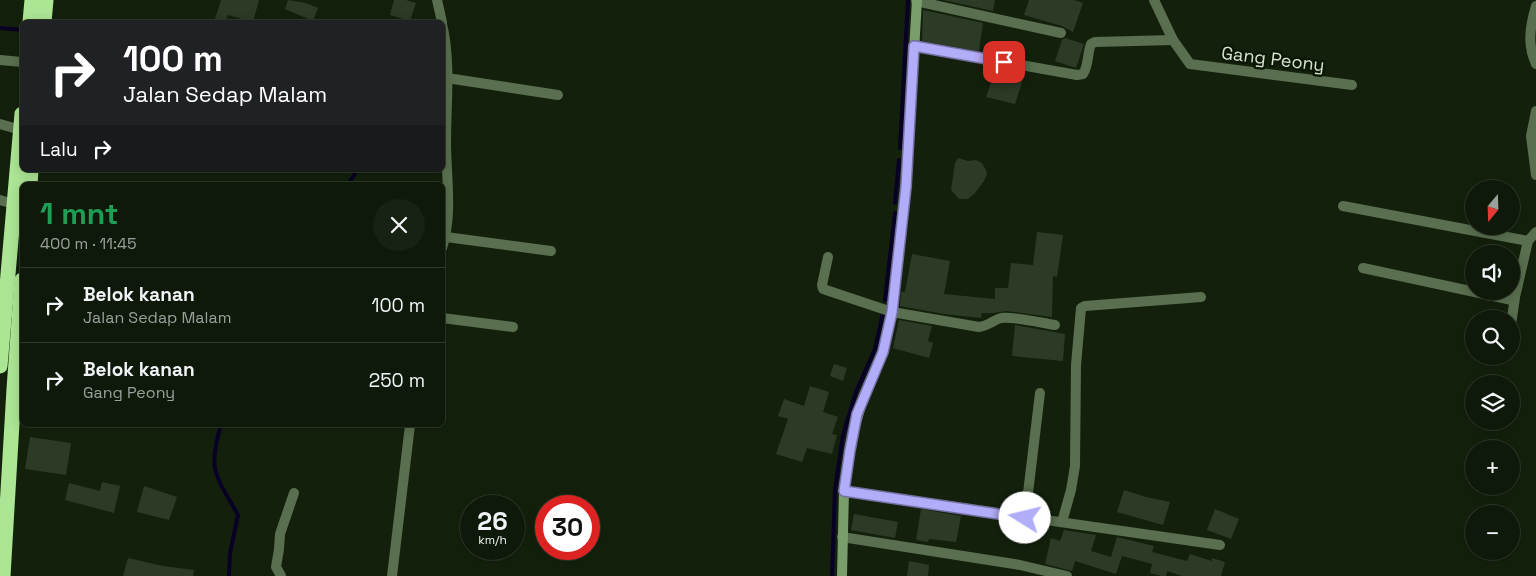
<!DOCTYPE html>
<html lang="id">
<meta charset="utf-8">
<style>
body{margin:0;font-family:"Space Grotesk",sans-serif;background:#172212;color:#f1f3f6;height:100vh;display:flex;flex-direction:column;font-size:19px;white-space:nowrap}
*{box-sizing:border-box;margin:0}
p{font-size:16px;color:#9ba09c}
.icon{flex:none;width:28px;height:28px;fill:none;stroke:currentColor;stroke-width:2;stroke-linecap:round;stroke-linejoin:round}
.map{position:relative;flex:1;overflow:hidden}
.panel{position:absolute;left:20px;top:182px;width:425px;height:245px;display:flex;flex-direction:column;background:#0e1909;border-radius:8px;box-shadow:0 2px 12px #0003,0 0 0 1px #2e382a}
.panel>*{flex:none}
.top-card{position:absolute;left:20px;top:20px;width:425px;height:152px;border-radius:8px;box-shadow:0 2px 12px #0003,0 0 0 1px #2e382a;background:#202124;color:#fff;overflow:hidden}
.needle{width:32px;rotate:199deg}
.controls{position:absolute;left:1465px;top:180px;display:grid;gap:10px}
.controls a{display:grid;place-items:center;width:55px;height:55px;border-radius:50%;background:#0e1909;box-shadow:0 2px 12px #0003,0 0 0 1px #2e382a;font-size:25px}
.speed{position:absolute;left:460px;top:495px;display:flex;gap:10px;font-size:25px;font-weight:700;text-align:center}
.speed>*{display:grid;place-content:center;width:65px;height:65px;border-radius:50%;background:#0e1909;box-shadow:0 2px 12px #0003,0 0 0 1px #2e382a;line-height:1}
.speed small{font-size:12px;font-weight:400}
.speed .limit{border:8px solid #d22;background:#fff;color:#111}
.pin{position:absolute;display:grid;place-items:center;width:42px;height:42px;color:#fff;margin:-21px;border-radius:10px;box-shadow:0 2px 8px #0006}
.me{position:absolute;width:55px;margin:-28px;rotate:279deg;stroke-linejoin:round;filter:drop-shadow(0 0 4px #0008)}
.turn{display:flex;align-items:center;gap:18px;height:105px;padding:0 20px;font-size:22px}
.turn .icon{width:65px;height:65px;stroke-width:2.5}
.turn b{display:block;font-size:35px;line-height:42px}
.then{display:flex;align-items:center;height:48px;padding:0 20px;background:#0003;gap:10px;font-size:19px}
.round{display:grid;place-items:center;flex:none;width:52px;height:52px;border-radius:26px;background:#172212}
.summary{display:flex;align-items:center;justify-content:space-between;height:85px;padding:0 20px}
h1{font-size:30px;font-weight:600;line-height:38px;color:#1e9e55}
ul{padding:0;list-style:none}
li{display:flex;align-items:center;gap:15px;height:75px;padding:0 20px;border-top:1px solid #2e382a}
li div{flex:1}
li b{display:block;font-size:19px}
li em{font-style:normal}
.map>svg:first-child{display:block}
</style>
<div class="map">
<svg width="1536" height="576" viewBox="0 0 1536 576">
<rect width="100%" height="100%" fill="#13210c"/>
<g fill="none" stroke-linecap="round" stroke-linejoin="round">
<g stroke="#090125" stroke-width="4">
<polyline points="0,28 22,30"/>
<polyline points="900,148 908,0"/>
<polyline points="348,185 357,170"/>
<polyline points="895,203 899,160"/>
<polyline points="885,300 895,213"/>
<path d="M221,425C207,472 216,475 238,515L230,553L229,576"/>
<polyline points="832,576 835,490 843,435 856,392 875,349 883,313"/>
</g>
</g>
<g fill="#2c3b25">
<polygon points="221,0 259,0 253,22 228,15 225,22 214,22"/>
<polygon points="288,0 306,3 318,8 313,21 285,9"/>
<polygon points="394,0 406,0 416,3 410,21 390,15"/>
<polygon points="943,0 995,0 993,11"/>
<polygon points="1029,0 1074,0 1083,3 1073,32 1062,26 1024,15"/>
<polygon points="923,10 983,23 979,51 922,41"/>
<polygon points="1065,38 1084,44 1076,68 1055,61 1062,40"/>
<polygon points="996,68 1010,72 1011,70 1025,73 1015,104 986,97"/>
<polygon points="958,158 968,161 976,160 982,163 986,170 987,174 984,181 975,193 968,199 959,199 951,190 955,163"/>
<polygon points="1037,232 1063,235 1057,277 1053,276 1052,317 1006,311 994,313 982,313 981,318 944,314 900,306 901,292 905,292 912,254 950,261 944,294 995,299 995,288 1008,288 1011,263 1033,265"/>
<polygon points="899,320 932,326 928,341 933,343 929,358 893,348"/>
<polygon points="1015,325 1065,334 1063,361 1012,356"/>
<polygon points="834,364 847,368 843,381 830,376"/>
<polygon points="810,386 829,392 823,412 838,417 832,434 837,435 832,454 807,448 802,462 776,454 788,419 778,416 784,399 804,406"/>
<polygon points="30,437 71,443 66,475 25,469"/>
<polygon points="102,482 120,486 114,513 65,500 69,483 100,491"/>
<polygon points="144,486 177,497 169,520 137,512"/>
<polygon points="1124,490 1146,497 1170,502 1163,525 1117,512"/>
<polygon points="921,509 961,516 956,542 929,539 928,542 916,540"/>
<polygon points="1215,509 1239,519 1231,539 1207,530"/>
<polygon points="854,514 898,522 895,538 851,530"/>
<polygon points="1064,530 1096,535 1091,551 1111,557 1117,537 1154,546 1152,552 1187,561 1190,554 1212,561 1212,558 1225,562 1221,576 1182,576 1167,571 1166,576 1161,576 1150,573 1152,564 1122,556 1116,574 1075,561 1072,571 1045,564 1051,538 1060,541"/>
<polygon points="128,558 163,566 194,570 193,576 123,576"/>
<polygon points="909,561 929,565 928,576 907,576"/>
</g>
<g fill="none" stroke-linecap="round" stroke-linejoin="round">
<g stroke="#596f4f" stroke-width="10">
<polyline points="437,0 442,22"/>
<polyline points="1154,0 1173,40 1190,64 1352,85"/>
<polyline points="916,1 1061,33"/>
<path d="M1536,6C1530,26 1527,45 1536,64"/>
<path d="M442,24C451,61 446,105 446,142C446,177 453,214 442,248"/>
<path d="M914,46L1077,75L1083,74C1089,65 1087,54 1091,44L1095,42L1173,40"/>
<polyline points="0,60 22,62"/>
<polyline points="447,78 558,95"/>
<polyline points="1536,111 1531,136 1536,175"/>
<polyline points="0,124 21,130"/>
<polyline points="0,200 14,204"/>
<polyline points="1343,206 1528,241"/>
<polyline points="446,237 551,251"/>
<path d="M828,257L822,285L823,289L892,312L979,327C989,326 993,320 1001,318C1013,316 1042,323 1055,325"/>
<polyline points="1363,268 1512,300 1515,297 1528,241 1536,232"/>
<polyline points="442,318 513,327"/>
<polyline points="1511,325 1515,297"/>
<polyline points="844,491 1220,545"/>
<polyline points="1025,518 1040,393"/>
<polyline points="1062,522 1071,490 1075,466 1076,365 1081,308 1085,306 1201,297"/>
<polyline points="842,537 1020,565 1067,576"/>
<polyline points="281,576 276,567 279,549 280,534 294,493"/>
<polyline points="392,576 410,425"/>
</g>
<polyline stroke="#7a9e6b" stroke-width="10" points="842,576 844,491 852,437 864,395 883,352 892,312 906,187 917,0"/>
<g stroke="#ace594" stroke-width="15">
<polyline points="30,22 32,0"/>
<polyline points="44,22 46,0"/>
<polyline points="30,185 31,170"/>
<polyline points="0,366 22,114"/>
<polyline points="3,576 14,389 22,280"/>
</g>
</g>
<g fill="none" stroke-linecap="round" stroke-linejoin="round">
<g stroke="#7470a2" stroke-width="12">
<polyline id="route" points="1004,62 914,46 906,187 892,312 883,352 857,414 850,450 844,491 1025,518"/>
</g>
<use href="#route" stroke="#b2adf9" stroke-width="9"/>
</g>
<g text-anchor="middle" stroke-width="5" stroke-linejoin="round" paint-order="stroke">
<g font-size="18" fill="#d8e2d4" stroke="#0a1804">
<text transform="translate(1273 59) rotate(7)" y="6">Gang Peony</text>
</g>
</g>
</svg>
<div class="controls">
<a><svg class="needle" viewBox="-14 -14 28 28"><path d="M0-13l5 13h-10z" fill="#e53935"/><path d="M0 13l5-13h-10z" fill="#9ba09c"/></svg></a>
<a><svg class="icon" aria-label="sound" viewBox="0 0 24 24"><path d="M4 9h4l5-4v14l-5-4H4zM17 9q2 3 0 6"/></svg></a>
<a><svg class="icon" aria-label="search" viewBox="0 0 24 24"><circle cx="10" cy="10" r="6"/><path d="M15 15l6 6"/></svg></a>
<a><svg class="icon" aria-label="layers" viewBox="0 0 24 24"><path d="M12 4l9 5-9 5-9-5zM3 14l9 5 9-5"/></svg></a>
<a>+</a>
<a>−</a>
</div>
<div class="speed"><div>26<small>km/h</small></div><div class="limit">30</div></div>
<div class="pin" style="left:1004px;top:62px;background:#d93025"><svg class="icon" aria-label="arrive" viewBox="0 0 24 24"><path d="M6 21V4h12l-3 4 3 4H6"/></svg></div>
<svg class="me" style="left:1025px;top:518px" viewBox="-20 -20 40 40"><circle r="19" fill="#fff"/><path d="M0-13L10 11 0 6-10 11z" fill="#b2adf9"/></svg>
<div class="top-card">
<div class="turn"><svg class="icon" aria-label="right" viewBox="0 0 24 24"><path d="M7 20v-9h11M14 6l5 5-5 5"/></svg><div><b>100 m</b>Jalan Sedap Malam</div></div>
<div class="then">Lalu<svg class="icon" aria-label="right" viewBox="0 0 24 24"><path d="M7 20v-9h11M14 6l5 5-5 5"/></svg></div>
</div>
<section class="panel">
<div class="summary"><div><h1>1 mnt</h1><p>400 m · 11:45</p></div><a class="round"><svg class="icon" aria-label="close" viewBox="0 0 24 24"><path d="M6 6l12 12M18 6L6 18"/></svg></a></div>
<ul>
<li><svg class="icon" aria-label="right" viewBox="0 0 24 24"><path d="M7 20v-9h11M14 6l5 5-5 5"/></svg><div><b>Belok kanan</b><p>Jalan Sedap Malam</p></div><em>100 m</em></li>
<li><svg class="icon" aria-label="right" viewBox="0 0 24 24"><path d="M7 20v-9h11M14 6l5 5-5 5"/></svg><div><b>Belok kanan</b><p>Gang Peony</p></div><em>250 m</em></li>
</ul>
</section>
</div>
